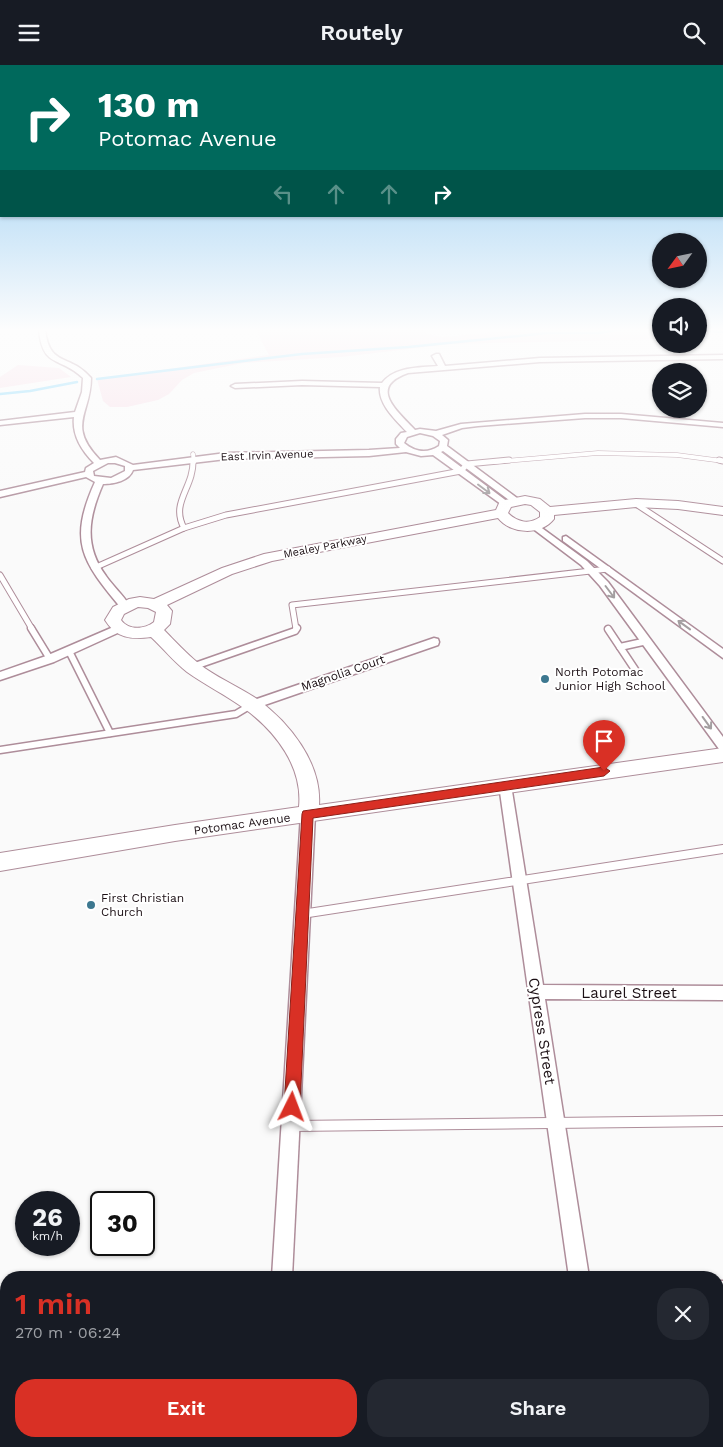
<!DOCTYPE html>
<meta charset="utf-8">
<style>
body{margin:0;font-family:"Work Sans",sans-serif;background:#242831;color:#f1f3f6;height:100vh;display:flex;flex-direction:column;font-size:19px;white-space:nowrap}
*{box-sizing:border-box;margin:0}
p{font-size:16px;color:#9ea1a6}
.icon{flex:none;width:28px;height:28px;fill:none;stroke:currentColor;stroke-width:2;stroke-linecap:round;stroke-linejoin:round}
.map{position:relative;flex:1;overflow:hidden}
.details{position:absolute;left:0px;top:1206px;width:724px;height:176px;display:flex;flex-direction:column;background:#171b24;border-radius:20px 20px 0 0;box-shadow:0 1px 4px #0004}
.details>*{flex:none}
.top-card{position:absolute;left:0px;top:0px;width:724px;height:152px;box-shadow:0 1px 4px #0004;background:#00695c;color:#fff;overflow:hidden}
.needle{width:32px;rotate:237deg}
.tools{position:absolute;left:652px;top:168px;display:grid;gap:10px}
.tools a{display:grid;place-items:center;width:55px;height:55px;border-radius:50%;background:#171b24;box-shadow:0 1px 4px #0004;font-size:25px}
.speed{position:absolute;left:15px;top:1126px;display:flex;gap:10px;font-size:25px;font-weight:700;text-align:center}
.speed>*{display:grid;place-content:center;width:65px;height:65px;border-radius:50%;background:#171b24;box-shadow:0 1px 4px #0004;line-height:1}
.speed small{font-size:12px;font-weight:400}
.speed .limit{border:2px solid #111;border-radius:8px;background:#fff;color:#111}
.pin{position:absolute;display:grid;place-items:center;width:42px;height:42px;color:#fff;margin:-51px -21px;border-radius:50% 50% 50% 0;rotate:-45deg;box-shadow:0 0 5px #0007}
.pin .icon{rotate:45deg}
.me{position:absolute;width:55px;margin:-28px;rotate:3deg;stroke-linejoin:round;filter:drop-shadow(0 0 4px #0008)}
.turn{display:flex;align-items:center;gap:18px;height:105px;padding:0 15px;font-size:22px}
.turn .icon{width:65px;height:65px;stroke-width:2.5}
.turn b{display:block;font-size:35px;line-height:42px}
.lanes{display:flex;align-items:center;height:48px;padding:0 15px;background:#0003;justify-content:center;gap:25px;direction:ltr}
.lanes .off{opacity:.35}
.round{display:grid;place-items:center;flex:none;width:52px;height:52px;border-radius:20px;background:#242831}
.overview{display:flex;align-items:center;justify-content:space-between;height:85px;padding:0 15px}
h1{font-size:30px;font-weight:600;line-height:38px;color:#d93025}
.cta{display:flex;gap:10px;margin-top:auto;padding:10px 15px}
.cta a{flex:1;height:58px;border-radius:20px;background:#d93025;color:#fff;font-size:20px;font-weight:600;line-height:58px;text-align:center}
.cta a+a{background:#242831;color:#f1f3f6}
header{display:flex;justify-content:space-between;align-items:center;height:65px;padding:0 15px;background:#171b24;font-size:22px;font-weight:600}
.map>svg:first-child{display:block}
</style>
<header><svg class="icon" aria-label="menu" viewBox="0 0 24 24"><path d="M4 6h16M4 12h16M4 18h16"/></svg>Routely<svg class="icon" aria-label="search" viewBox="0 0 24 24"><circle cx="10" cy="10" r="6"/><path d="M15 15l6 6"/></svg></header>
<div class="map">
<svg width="723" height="1382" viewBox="0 0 723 1382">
<rect width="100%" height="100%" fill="#fafafa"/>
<g fill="#f8e0e9">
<polygon points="255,264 422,264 427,269 442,272 530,264 661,264 661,274 451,279 341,292 243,298 194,308 182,315 169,329 158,335 127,342 110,342 103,336 97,314 269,290"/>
<polygon points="18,300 59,303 71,312 0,323 0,312"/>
</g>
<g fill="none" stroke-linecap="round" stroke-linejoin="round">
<g stroke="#86d8fb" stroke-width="2.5">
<polyline points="699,265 723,267"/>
<polyline points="97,314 302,289 408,282 547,268 598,268 622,264"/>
<polyline points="0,329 30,326 77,317"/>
</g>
<g stroke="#ae8d9a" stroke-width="5">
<g id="lane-far4">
<polyline points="193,389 194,397"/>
<polyline points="494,397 598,388 677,390 723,396"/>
</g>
</g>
<g stroke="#ae8d9a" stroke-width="7">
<g id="lane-far3">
<polyline points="719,395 723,396"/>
<polyline points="636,439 723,496"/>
<path d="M184,463C170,437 194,423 193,395"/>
<polyline points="94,503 184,463 226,450 461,406 467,399 509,395"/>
<polyline points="0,510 32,564"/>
<polyline points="296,564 292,540 608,504"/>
</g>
</g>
<g stroke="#ae8d9a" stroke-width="9">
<g id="lane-far2">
<polyline points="31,563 50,594"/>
<polyline points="608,564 620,582"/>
<polyline points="69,586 110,668"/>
<polyline points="192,602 295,566 297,563"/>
<polyline points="636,606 620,582 647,576"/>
<polyline points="0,685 236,649 251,640"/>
</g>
</g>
<g stroke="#ae8d9a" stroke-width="10">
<polyline id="lane-far1" points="302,849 723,784"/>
</g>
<g stroke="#ae8d9a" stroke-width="12">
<polyline id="lane" points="292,1061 723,1056"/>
</g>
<g stroke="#ae8d9a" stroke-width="3">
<g id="street">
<path d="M39,264H45C49,303 70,288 91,313C91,349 66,360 100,395L116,392L133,400L226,388L369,385L400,383L396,379V374L401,368L407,367C396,355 378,339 380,322L302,320L235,323L231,321L235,319L302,316L382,318C395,301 419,303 438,301L432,291L436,289H439L445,301L540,293L723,290V294L540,297L408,308C368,322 396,345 415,365L420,364L436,366L461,359L585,349H621L723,358V362L621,353H585L478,361L462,363L442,370L448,375L447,381L521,436L519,438H513L443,386L441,387L508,437V441L505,442L433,390L421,391L406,387L369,391L226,394L133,405C129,416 114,419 103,419C89,451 83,480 106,511C113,521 123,530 130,541L125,544L121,543C82,496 68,477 95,417L86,412L0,432V426L85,407L86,403L94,398C81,385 72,370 74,352L0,360V356L75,347L82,327L83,313C61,291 42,304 39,264ZM420,368L433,371L440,376L439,381C427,389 415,387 404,378L407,372ZM108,398H115L125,401V406L111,413L94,411L93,406Z"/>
<polygon points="535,458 587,496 608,517 723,672 723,686 719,684 600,521 581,500 532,463 530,461"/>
<polygon points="566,471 723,584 723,593 563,476 563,472"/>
<polygon points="118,560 122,562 123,564 122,566 54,597 0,615 0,607 46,591"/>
<polygon points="434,573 438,574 439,577 438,580 256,643 248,643 246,640 248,637"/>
<polygon points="505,715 510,716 511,720 543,920 723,921 723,935 545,934 589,1212 569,1212 499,720 500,716"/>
<polygon points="308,744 313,745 315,749 292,1212 272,1212 301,749 303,745"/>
<rect x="718" y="1216" width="5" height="20"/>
<polygon points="6,1261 6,1281 0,1282 0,1262"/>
<rect x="263" y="1376" width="22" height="6"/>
<polygon points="593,1376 615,1376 616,1382 594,1382"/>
</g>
</g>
<g stroke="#ae8d9a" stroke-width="2">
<path id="secondary" d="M525,431L540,434L550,442L636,434L678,436L723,442V450L678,444L636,442L554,450V454C541,471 510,469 498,453L272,496L232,509L167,540L172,546L170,559L164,565C175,576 186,588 198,598C215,612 238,621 257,634C289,657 322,698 319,740L723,683V697L175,776L0,806V788L175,760L299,742C303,702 276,667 245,644C226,630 205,620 187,607C174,597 163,583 151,572C131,575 116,573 105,555L113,542L129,534L140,532L154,534L222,503L264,489L496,445L500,436ZM525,439L531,440L540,447V452C529,460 517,457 508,448L511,442ZM138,542L148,543L156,547L154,557C145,564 129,566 121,555L124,549Z"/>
</g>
<use href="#lane-far4" stroke="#fff" stroke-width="4"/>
<use href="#lane-far3" stroke="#fff" stroke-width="5"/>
<use href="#lane-far2" stroke="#fff" stroke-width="6"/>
<use href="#lane-far1" stroke="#fff" stroke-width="8"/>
<use href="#lane" stroke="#fff" stroke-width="10"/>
<use href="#street" fill="#fff" fill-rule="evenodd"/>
<use href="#secondary" fill="#fff" fill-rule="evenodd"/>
</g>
<defs><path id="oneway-shaft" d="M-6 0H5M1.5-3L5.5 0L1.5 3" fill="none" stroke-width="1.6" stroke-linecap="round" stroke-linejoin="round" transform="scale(1.25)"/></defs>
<g stroke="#a49fa1">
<use href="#oneway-shaft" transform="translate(484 424) rotate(37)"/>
<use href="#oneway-shaft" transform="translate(610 527) rotate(53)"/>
<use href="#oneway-shaft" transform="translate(684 560) rotate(-144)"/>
<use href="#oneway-shaft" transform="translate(707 658) rotate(54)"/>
</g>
<linearGradient id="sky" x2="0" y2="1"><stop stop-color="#81c2f0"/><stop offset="0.58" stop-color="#fdfdfd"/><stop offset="1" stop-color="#fdfdfd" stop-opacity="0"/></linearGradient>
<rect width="723" height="457" fill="url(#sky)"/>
<polygon fill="#d93025" stroke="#8d1f18" points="604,702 610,706 604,711 313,753 300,1042 297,1047 292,1050 286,1047 284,1042 302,749 303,746"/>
<g fill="#3d7890" stroke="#fff" stroke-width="2">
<circle cx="545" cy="614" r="5"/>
<circle cx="91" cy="840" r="5"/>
</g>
<g text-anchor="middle" stroke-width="4" stroke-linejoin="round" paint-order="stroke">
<g font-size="11" fill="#1c1015" stroke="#fff">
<text transform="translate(267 390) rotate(-2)" y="4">East Irvin Avenue</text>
<text transform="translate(325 481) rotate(-11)" y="4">Mealey Parkway</text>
</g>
<g font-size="12" fill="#1c1015" stroke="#fff" text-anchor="start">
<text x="555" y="611">North Potomac<tspan x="555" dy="14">Junior High School</tspan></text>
<text x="101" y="837">First Christian<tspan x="101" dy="14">Church</tspan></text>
</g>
<g font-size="12" fill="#1c1015" stroke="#fff">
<text transform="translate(343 608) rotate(-19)" y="4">Magnolia Court</text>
<text transform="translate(242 759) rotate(-8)" y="4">Potomac Avenue</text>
</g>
<g font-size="15" fill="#1c1015" stroke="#fff">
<text x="629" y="933">Laurel Street</text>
<text transform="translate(542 966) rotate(81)" y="5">Cypress Street</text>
</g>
</g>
</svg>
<div class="tools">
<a><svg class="needle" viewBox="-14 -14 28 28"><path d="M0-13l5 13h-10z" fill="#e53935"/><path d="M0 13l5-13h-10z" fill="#9ea1a6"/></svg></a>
<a><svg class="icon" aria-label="sound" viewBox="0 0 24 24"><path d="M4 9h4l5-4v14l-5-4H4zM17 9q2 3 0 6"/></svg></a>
<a><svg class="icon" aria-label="layers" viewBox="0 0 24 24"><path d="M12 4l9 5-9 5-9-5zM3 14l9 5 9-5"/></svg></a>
</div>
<div class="speed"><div>26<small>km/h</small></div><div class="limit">30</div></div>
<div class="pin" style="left:604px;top:706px;background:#d93025"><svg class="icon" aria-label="arrive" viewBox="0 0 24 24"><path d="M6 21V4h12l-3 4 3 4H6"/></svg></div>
<svg class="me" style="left:292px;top:1042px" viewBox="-20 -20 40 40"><path d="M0-17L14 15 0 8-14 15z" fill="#d93025" stroke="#fff" stroke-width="4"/></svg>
<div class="top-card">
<div class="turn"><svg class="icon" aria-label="right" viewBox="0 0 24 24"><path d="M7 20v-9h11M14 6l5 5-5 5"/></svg><div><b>130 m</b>Potomac Avenue</div></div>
<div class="lanes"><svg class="icon off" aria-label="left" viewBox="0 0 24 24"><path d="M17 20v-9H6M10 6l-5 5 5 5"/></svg><svg class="icon off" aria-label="ahead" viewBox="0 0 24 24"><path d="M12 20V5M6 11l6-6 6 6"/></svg><svg class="icon off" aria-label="ahead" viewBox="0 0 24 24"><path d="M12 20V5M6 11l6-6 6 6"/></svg><svg class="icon" aria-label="right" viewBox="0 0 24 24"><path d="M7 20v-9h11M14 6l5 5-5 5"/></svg></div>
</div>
<section class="details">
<div class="overview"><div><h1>1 min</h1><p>270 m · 06:24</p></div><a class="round"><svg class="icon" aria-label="close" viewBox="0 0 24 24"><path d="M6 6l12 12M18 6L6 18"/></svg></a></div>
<div class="cta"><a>Exit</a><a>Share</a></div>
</section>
</div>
